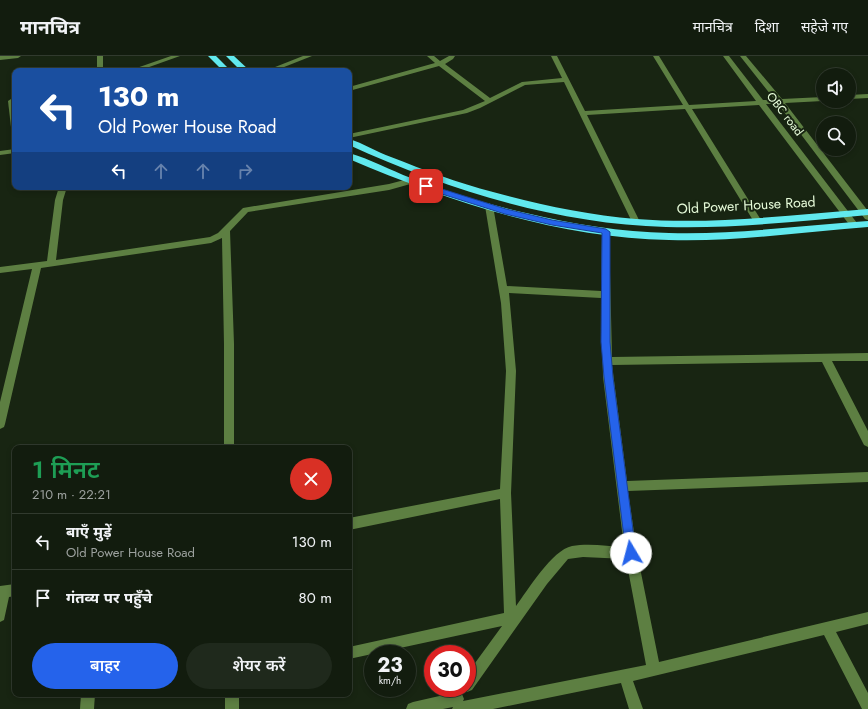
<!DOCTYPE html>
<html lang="hi">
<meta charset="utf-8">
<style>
body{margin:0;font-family:Jost,"Noto Sans Devanagari",sans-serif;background:#1f291c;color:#f1f3f6;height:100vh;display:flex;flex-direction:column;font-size:15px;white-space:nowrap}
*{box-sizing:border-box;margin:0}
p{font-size:13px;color:#9ca19e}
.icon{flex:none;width:22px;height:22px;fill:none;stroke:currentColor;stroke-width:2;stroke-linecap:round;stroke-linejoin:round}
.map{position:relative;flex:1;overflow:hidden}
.side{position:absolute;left:12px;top:389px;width:340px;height:252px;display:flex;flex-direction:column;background:#121c0e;border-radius:8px;box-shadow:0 2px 6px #0003,0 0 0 1px #313a2e}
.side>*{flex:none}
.guide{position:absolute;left:12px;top:12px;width:340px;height:122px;border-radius:8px;box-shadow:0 2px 6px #0003,0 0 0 1px #313a2e;background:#1a4fa0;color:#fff;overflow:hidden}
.buttons{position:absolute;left:816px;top:12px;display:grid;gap:8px}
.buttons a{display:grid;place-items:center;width:40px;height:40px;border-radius:50%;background:#121c0e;box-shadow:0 2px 6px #0003,0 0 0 1px #313a2e;font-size:20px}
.speed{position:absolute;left:364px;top:589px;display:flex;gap:8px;font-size:20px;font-weight:700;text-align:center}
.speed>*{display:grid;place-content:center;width:52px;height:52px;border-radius:50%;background:#121c0e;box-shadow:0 2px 6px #0003,0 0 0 1px #313a2e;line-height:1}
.speed small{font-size:10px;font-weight:400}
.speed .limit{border:6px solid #d22;background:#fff;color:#111}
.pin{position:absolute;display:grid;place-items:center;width:34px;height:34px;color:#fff;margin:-17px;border-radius:8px;box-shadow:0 2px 6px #0006}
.me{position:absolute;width:44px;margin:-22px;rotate:352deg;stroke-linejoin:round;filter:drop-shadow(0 0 3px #0008)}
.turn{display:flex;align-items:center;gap:14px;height:84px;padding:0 20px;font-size:18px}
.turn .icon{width:52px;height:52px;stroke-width:2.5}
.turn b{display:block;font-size:28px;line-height:34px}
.lanes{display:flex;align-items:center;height:38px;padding:0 20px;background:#0003;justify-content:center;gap:20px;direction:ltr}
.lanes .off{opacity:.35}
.round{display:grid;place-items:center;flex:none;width:42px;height:42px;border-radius:21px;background:#1f291c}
.headline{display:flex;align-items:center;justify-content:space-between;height:68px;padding:0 20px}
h1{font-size:24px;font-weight:600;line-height:30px;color:#1e9e55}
.primary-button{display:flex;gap:8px;margin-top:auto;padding:8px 20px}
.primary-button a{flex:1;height:46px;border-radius:24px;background:#2563eb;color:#fff;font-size:16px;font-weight:600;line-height:46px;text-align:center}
.primary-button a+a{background:#1f291c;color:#f1f3f6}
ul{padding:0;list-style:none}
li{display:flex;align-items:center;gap:12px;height:56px;padding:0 20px;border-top:1px solid #313a2e}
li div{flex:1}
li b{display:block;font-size:15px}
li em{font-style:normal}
header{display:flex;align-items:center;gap:24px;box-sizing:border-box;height:56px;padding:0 20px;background:#121c0e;border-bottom:1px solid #313a2e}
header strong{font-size:19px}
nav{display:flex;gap:22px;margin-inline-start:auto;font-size:14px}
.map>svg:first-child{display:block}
</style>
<header>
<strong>मानचित्र</strong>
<nav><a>मानचित्र</a><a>दिशा</a><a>सहेजे गए</a></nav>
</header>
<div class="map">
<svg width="868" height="653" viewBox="0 0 868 653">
<rect width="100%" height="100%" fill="#182512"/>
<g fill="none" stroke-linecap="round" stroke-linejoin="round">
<g fill="#5d7f42" fill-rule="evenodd">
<polygon points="0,0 21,0 18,2 0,4"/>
<rect x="97" y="0" width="6" height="15"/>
<polygon points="171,0 180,0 138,15 128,15"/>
<polygon points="303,0 312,0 274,15 265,15"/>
<polygon points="427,0 434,0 440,5 449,0 455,0 453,3 445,8 490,42 522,26 562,22 551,0 557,0 585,55 683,49 653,0 659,0 689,49 756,45 723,0 729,0 763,44 775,44 740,0 746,0 782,43 823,41 823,45 785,47 868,155 868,164 865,163 778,48 766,48 857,167 858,169 857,171 851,171 759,49 692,53 761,164 757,167 754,166 685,53 587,59 640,166 636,169 633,168 564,26 525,29 480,52 467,57 349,82 349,78 463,54 485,45 439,10 349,35 349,31 435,7"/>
<polygon points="868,38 868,42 849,43 849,39"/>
<polygon points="11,43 13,44 15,48 15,73 11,71 8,45"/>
<polygon points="15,93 15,97 0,99 0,95"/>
<polygon points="418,114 424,114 425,116 414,127 389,134 248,156 230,175 234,288 234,392 224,392 224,288 222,182 211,187 41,212 5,368 4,371 0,373 0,346 32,213 0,217 0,211 47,205 55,144 59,131 67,131 63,144 56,204 210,181 218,177 243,152 389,128 408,123"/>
<path d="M489,147L493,150L507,230L601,235L602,175L606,172L609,173L612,301L868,297V305H832L868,375V391L864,389L822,306L612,309L627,425L868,416V426L628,435L637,497L659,606L868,556V568L836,576L868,637V653H862L824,579L633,625L643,653H629L621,627L493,653H452L453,651L443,653H406L408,648L413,646L457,636L462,638L464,643L463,645L646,609L626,503L583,501L568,503L547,528L472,634L467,636L462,632H467V618L502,570L349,603V591L504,557L500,443L349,474V462L500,433L506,315L501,247L485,150ZM509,237L601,242L603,321L624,491C608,490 588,487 572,490C552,494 528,534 516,550L511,437L516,315Z"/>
<polygon points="15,528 15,540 9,541 4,564 0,566 0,530"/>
<polygon points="81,638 95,638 94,653 80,653"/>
<rect x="225" y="638" width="14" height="15"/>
</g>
<g fill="#61e9ee" fill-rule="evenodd">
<polygon points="208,0 216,0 231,15 223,15"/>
<polygon points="226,0 234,0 250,15 241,15"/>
<path d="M349,83C363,87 377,96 391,101C424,114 458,127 493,136C540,149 588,159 636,163C713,169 791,159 868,153V159C801,165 733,173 666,171C556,168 448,134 349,89Z"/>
<path d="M349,97C370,103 390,114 411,122C448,136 487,148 526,157C573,168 621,176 669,177C736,179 802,169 868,165V171C802,176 736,186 669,184C559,182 450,146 349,103Z"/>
</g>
</g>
<polygon fill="#2563eb" stroke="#184099" points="426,128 506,153 552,164 606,173 610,176 610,286 613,321 636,497 635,501 631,502 627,501 626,497 604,321 601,286 602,177 552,169 505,158 423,132 422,130"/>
<g text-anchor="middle" stroke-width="4" stroke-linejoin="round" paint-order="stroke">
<g font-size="12" fill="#e6fbd9" stroke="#182512">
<text transform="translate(785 58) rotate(52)" y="4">OBC road</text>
</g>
<g font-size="14" fill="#e6fbd9" stroke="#182512">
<text transform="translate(746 149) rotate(-3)" y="5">Old Power House Road</text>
</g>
</g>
</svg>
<div class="buttons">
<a><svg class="icon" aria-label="sound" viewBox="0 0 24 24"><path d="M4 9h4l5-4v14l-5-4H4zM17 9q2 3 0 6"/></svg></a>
<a><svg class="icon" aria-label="search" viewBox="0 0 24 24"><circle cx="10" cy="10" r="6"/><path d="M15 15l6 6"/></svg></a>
</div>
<div class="speed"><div>23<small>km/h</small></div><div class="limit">30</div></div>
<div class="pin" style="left:426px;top:130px;background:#d93025"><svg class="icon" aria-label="arrive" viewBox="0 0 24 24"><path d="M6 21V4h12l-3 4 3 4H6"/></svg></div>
<svg class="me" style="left:631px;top:497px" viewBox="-20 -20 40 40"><circle r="19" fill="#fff"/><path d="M0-13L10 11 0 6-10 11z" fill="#2563eb"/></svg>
<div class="guide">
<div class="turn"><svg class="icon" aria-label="left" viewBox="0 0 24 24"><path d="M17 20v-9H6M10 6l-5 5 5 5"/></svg><div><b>130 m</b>Old Power House Road</div></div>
<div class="lanes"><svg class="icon" aria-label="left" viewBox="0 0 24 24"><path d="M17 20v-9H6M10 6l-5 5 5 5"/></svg><svg class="icon off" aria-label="ahead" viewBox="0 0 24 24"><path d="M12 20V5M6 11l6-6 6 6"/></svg><svg class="icon off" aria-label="ahead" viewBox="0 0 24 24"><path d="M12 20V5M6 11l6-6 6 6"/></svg><svg class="icon off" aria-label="right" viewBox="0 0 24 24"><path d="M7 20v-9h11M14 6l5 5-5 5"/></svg></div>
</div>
<section class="side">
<div class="headline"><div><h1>1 मिनट</h1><p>210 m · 22:21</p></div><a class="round" style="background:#d93025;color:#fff"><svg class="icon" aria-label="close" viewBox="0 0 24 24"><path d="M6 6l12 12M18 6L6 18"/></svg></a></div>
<ul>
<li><svg class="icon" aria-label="left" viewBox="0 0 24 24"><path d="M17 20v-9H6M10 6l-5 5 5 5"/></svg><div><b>बाएँ मुड़ें</b><p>Old Power House Road</p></div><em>130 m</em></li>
<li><svg class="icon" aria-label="arrive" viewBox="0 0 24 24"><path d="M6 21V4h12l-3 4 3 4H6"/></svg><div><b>गंतव्य पर पहुँचे</b></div><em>80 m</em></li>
</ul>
<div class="primary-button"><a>बाहर</a><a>शेयर करें</a></div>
</section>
</div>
